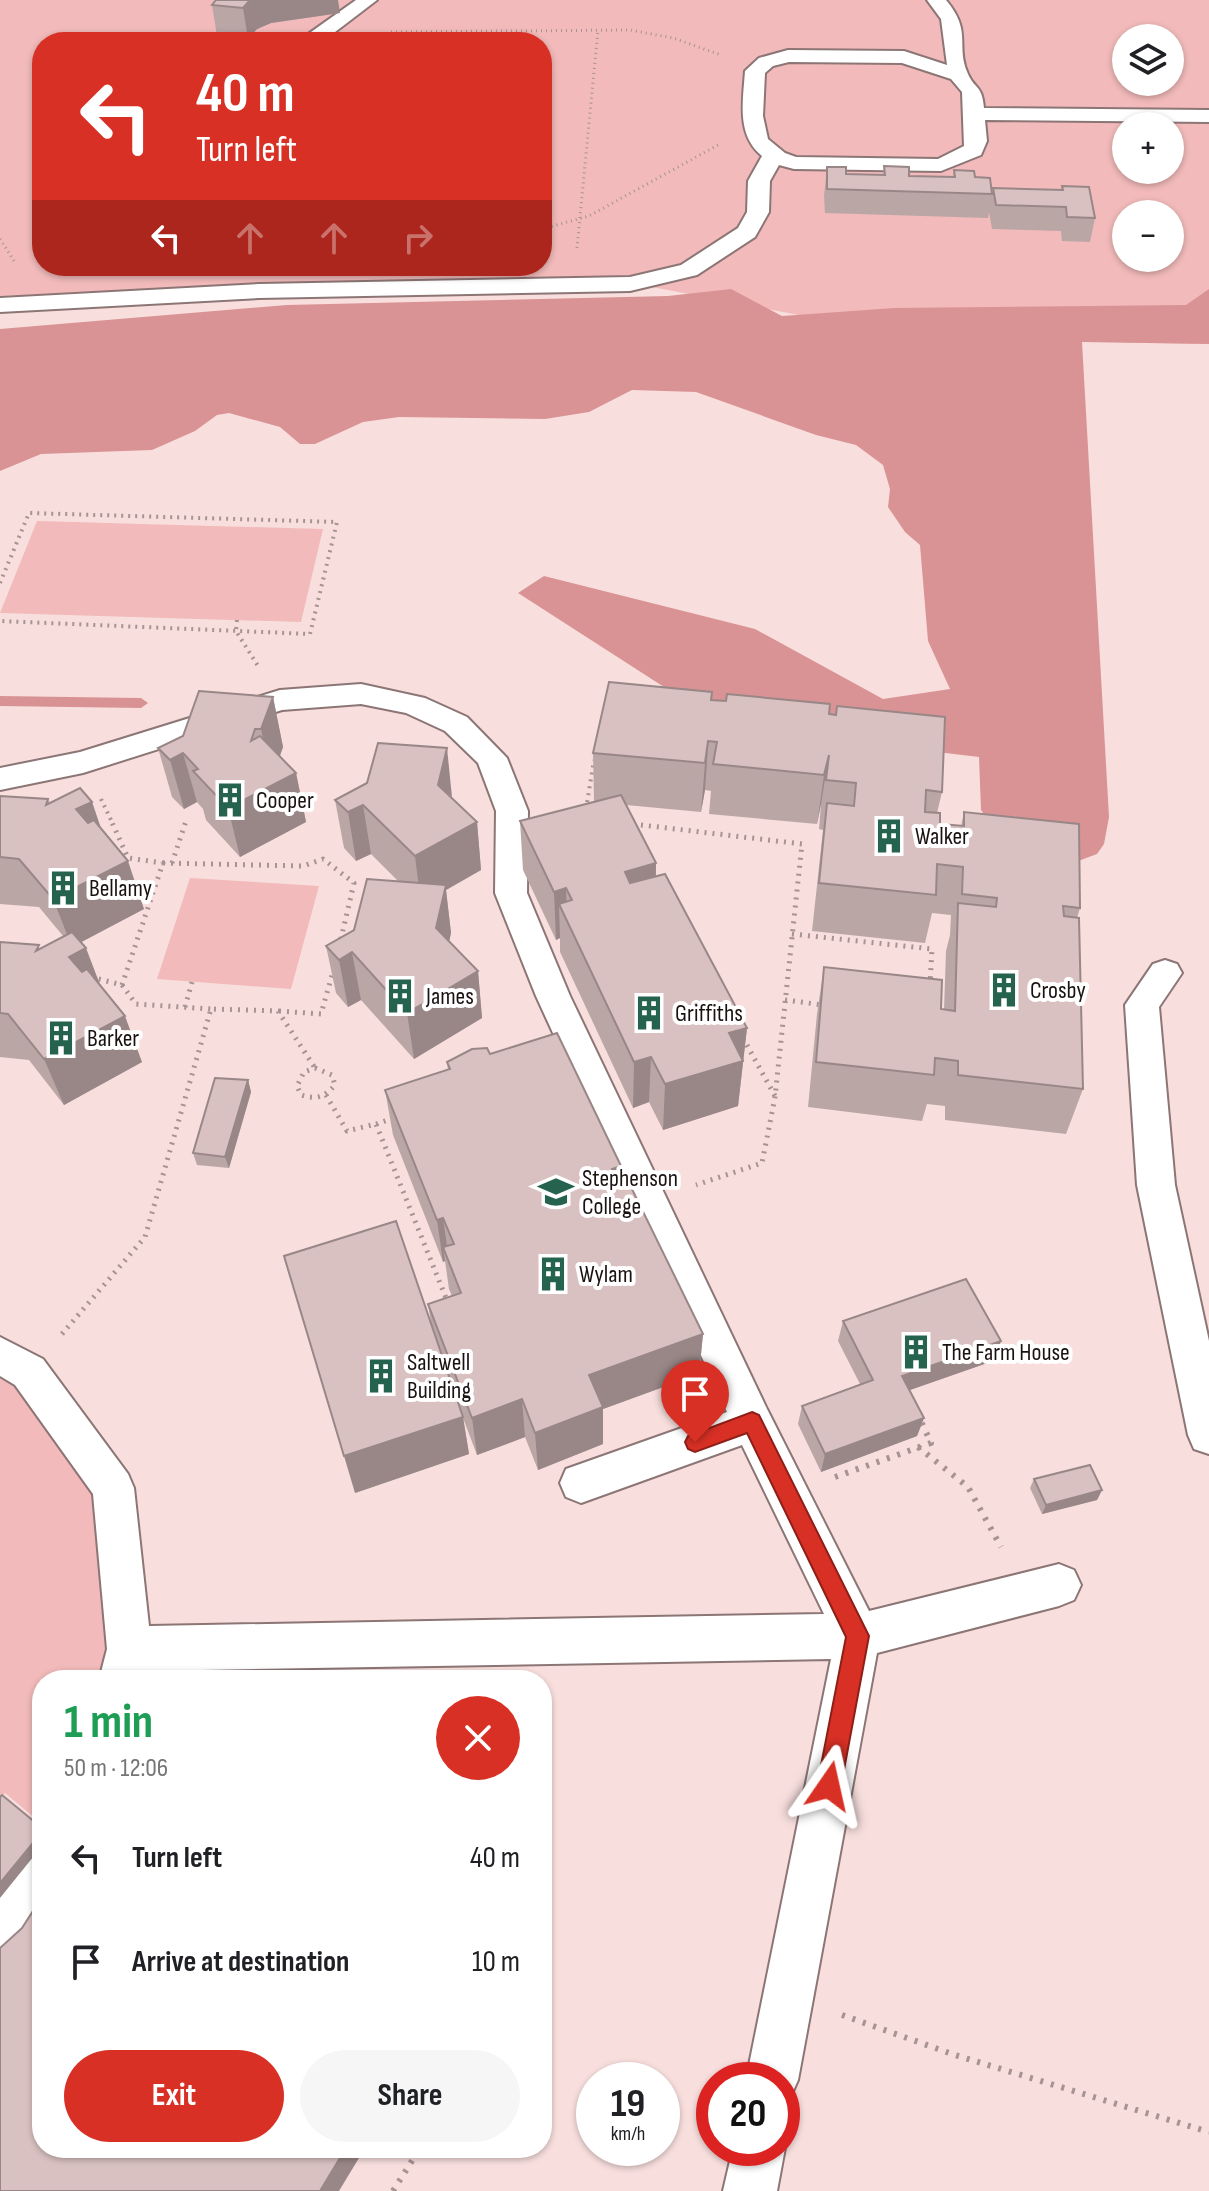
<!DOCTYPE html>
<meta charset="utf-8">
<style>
body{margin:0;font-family:"Sofia Sans Condensed",sans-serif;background:#f6f6f6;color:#202124;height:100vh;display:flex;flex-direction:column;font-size:30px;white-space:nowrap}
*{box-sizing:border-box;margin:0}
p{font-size:26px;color:#757577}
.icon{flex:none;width:44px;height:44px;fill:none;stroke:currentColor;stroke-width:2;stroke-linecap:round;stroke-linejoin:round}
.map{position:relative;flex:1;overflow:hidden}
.details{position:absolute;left:32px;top:1670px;width:520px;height:488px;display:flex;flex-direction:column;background:#fff;border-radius:32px;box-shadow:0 2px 6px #0004}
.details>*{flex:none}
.hud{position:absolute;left:32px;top:32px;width:520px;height:244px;border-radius:32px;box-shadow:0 2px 6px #0004;background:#d93025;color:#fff;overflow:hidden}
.controls{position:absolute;left:1112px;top:24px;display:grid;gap:16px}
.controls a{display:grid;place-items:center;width:72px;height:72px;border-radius:50%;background:#fff;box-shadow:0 2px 6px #0004;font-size:40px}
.speed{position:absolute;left:576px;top:2062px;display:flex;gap:16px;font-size:40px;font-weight:700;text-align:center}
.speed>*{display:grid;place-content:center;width:104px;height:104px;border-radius:50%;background:#fff;box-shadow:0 2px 6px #0004;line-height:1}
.speed small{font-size:20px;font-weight:400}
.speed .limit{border:12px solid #d22;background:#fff;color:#111}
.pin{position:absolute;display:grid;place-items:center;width:68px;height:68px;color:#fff;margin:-82px -34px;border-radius:50% 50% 50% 0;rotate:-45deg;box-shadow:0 0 8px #0007}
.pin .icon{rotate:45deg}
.me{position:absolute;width:88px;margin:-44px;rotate:11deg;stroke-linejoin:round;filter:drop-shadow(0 0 6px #0008)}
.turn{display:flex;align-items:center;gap:28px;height:168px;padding:0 32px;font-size:36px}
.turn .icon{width:104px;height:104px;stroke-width:2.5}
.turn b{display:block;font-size:56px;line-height:68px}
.lanes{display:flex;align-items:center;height:76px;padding:0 32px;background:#0003;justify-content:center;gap:40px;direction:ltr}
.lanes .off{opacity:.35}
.round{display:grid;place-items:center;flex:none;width:84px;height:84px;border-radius:42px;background:#f6f6f6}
.head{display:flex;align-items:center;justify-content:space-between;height:136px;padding:0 32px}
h1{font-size:48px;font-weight:700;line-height:60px;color:#1e9e55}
.cta{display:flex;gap:16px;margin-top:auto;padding:16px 32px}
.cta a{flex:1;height:92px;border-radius:48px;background:#d93025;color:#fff;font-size:32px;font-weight:700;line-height:92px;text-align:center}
.cta a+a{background:#f6f6f6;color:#202124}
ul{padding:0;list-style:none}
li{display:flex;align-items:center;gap:24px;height:104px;padding:0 32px}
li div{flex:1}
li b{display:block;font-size:30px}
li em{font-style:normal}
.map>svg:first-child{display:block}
</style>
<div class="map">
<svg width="1209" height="2191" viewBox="0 0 1209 2191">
<rect width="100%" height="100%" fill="#f8dfde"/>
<g fill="#f2baba" fill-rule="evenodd">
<path d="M0,0H1209V344L926,339L594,276L0,296ZM1126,38H1170V82H1126ZM42,42H542V266H42ZM1126,126H1170V170H1126ZM1126,214H1170V258H1126Z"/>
<polygon points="37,521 323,529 301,622 0,613"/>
<polygon points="190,878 319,886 291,989 157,979"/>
<polygon points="0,1369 5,1371 93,1472 112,1598 105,1680 42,1680 42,1824 5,1793 0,1799"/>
</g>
<polygon fill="#d99394" points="731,289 782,316 894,308 1186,305 1209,289 1209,344 1082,342 1109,817 1104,844 1097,854 1081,860 1067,858 995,829 981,810 979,757 828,739 692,705 518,593 544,576 755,629 883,699 950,689 928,641 920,545 905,532 888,507 890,489 883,465 856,445 816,435 696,392 632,390 589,412 545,419 399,417 363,422 315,444 300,444 280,427 229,413 217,415 195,431 152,450 41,454 0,471 0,329 287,305 668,296"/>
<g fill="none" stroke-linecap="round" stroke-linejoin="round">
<polygon fill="#d89293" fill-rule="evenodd" points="0,696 141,698 148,703 141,708 0,706"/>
<g stroke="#8c7575" stroke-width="4">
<g id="lane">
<polygon points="356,0 377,0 322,42 302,42 304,37"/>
<path d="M927,0H946C973,32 955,45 968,74C975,90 982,84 984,108L1209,110V122L985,120L987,141L981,155L941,171L794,169L779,165L770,181L769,212L755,237L697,275L630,291L259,298L0,312V298L259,284L630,277L681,265L738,228L747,212L748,181L762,156C736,135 743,101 745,71L759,58L788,50L904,51L947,65L941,19ZM789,62L902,63L951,79L962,92L964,146L938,159L796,157L785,153L768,139L763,116L765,73L773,66Z"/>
<polygon points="361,684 425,698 467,717 507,758 528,811 527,893 570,996 767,1409 869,1611 1059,1564 1074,1570 1081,1585 1074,1600 1059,1606 877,1653 798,2080 790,2098 782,2102 782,2080 746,2080 831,1659 147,1671 145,1680 99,1680 107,1649 93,1494 15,1385 0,1376 0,1337 43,1359 128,1474 134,1488 149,1626 824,1614 742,1445 581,1503 566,1497 560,1483 566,1469 727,1412 536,996 495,893 496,811 478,763 445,731 406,713 361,704 282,710 83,773 0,790 0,768 80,752 280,690"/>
<polygon points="1165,960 1177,964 1182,973 1159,1007 1175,1185 1209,1341 1209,1454 1194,1449 1188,1435 1137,1185 1125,1005 1153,964"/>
<path d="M42,1831C42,1878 52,1926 0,1947V1882L25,1838Z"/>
<polygon points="782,2140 785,2148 777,2191 723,2191 733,2148 782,2148"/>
</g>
</g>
<g stroke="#a69392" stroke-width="3" stroke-dasharray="1 4" stroke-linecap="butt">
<polyline points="391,32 630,30 673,38 721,55"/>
<polyline points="542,229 589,216 718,145"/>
<polyline points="0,239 16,264"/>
<polyline points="577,248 598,30"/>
</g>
<g stroke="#a69392" stroke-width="4" stroke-dasharray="2 5" stroke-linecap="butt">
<polyline points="0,583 29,513 337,522 310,634 0,621"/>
<polyline points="237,620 236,631 258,666"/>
<polyline points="101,799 111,820"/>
<polyline points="586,809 594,760"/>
</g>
<g stroke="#a69392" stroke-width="5" stroke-dasharray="2 6" stroke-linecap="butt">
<polyline points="633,824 802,844 775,1097 762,1163 696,1185"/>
<polyline points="163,863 303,866 323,859 354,883 340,943"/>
<polyline points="172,863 186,821"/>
<polyline points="792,934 932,949 930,985"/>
<polyline points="91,977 122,985 163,863 128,858 110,818"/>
<polyline points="122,985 136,1004 211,1009"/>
<polyline points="785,1000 823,1005"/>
<polyline points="185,1007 192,982"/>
<polyline points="279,1011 321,1014 334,968"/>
<polyline points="743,1038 775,1096"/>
<path d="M315,1068L332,1075L335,1085C324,1097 317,1100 301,1095L297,1086L304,1072Z"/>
<polyline points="326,1095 347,1131 376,1124 448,1303"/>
<polyline points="376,1124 394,1118"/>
<polyline points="62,1334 145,1237 211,1009 278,1011 315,1068"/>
</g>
<g stroke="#a69392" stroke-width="6" stroke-dasharray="3 8" stroke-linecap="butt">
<polyline points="918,1447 968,1487 1001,1547"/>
<polyline points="835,1477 931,1443 919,1417"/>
<polyline points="842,2015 955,2055 1209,2132"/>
<polyline points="393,2191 420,2148"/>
</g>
<use href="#lane" fill="#fff" fill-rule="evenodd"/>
</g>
<g fill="#bba6a6">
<polygon points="212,5 340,13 271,23 257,29 248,39 217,36"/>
<polygon points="884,166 909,176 953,177 954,170 975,177 992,193 993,188 1061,190 1062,186 1095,218 1090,242 1062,241 1061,231 992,229 989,212 988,218 825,213 824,196 827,167 846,174 883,175"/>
<polygon points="273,697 283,747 280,756 296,773 306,822 240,857 206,820 203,809 197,802 184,809 172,797 158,748"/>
<polygon points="712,700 836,715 837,706 942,792 937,813 940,824 961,826 964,812 1080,908 1077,918 1083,1089 1066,1134 945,1120 945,1106 927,1104 922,1121 808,1107 817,1014 824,967 944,1010 946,951 950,935 951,915 932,913 925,943 812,931 823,830 819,829 821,804 817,824 709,814 711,791 705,790 701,812 626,805 656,863 656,877 747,1028 738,1106 663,1130 649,1102 633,1108 560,952 560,938 556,940 523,870 520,821 594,802 593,753"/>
<polygon points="0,796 48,799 50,803 92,802 101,828 144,909 81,942 99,984 142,1062 64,1105 29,1060 0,1057 0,942 41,948 63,936 39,907 0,904"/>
<polygon points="452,798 477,822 481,870 446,890 451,933 449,941 478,971 482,1018 414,1059 361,1000 348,1007 336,993 326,946 354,930 398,881 371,854 356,861 344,848 335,800"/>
<polygon points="490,1054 621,1166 621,1185 703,1334 699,1374 603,1409 603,1444 538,1470 525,1437 477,1455 463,1418 469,1454 355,1493 432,1328 428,1304 452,1296 449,1289 445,1261 443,1262 393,1135 385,1090 448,1070 447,1062"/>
<polygon points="248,1080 251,1092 229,1168 197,1165 193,1153"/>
<polygon points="843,1321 1001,1341 993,1361 909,1390 924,1418 917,1436 821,1472 798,1424 802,1406 860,1384 838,1341"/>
<polygon points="1034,1479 1102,1490 1097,1500 1042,1514 1030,1488"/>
</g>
<g fill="#998787">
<polygon points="250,0 338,0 340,13 271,23 257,29 248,39 243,8"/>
<polygon points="712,692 705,790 701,812 705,763"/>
<polygon points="273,697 283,747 271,779 261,729"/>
<polygon points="447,748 452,797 438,785"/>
<polygon points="183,753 197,802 184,809 170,760"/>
<polygon points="829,755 821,804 817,824 824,775"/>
<polygon points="296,773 306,822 240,857 228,808"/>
<polygon points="92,802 108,850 76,809"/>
<polygon points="363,805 371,854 356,861 348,812"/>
<polygon points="477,822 481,870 446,890 451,933 442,975 421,905 415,856"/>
<polygon points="128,861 144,909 72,947 53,899"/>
<polygon points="656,863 655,911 624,920 625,872"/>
<polygon points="566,888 567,921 559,904 560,938 556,940 554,892"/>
<polygon points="86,948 104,995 88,1004 69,957"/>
<polygon points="352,952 361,1000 348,1007 339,960"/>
<polygon points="478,971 482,1018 414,1059 407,1013"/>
<polygon points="125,1016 142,1062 64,1105 44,1059"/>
<polygon points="747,1028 738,1106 663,1130 665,1084 729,1033"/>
<polygon points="651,1057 649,1102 633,1108 634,1062"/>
<polygon points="248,1080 251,1092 229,1168 225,1157"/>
<polygon points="621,1166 621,1210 612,1169"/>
<polygon points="443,1218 449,1260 443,1247 445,1261 443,1262 437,1220"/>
<polygon points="703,1334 699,1374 603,1409 603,1444 538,1470 535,1433 589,1375"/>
<polygon points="1001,1341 993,1361 896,1395 902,1376"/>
<polygon points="522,1399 525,1437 477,1455 472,1418"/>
<polygon points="463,1417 469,1454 355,1493 344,1456"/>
<polygon points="924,1418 917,1436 821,1472 825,1454"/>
<polygon points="1102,1490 1097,1500 1042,1514 1046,1505"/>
<polygon points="42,1832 42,1846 0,1898 0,1883"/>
<polygon points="346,2148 365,2148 339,2191 320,2191"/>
</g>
<g fill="#dac1c1" stroke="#998787" stroke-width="2">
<polygon points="216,0 250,0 243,8 212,5"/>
<polygon points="884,166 909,167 909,176 955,177 954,170 974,171 975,177 990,178 992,194 827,189 827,167 846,167 846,174 885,175"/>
<polygon points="1062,186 1089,187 1095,218 1067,217 1066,207 996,205 993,188 1063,190"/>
<polygon points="609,682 712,692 711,700 726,701 727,694 830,704 829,714 836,715 837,706 945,717 942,792 926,790 925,812 940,813 940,824 964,826 964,812 1079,824 1080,908 1063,906 1064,916 1079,918 1083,1089 958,1075 958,1061 935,1058 934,1075 816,1062 824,967 942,980 941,1009 955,1011 958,903 996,907 997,898 962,894 963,867 937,864 936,895 819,883 827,803 854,806 856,783 826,780 829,755 824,775 713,764 717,742 708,741 705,763 593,753"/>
<polygon points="199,691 273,697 261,729 255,729 251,741 260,736 296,773 228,808 193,771 198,769 183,753 170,760 158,748 183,736"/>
<polygon points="378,743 447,748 438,785 477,822 415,856 363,805 348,812 335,800 367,783"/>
<polygon points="80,788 92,802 76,809 88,823 94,820 128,861 53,899 19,859 0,857 0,796 48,799 46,805"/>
<polygon points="621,795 656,863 625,872 630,883 665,874 747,1028 729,1033 743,1061 665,1084 651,1057 634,1062 559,904 572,900 566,888 554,892 520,821"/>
<polygon points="367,879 446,885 436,928 478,971 407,1013 352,952 339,960 326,946 354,930"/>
<polygon points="72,932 86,948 69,957 82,972 87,969 125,1016 44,1059 8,1014 0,1013 0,942 39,945 36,951"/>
<polygon points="557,1033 621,1166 612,1169 622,1188 630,1185 703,1334 589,1375 603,1407 535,1433 522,1399 472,1418 428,1304 461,1293 443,1247 454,1244 443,1218 437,1220 385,1090 450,1069 447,1062 472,1049 487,1048 490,1054"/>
<polygon points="215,1078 248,1080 225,1157 193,1153"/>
<polygon points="396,1221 463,1417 344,1456 284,1256"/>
<polygon points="966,1279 1001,1341 902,1376 924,1418 825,1454 802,1406 873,1380 843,1321"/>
<polygon points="1090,1465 1102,1490 1046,1505 1034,1479"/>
<polygon points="2,1795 42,1828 42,1832 0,1883 0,1797"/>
<polygon points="42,1897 42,2148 346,2148 320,2191 0,2191 0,1948 22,1928"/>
</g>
<polygon fill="#d93025" stroke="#8d1f18" stroke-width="2" points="752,1412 759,1415 869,1636 841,1786 837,1795 829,1798 820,1795 817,1786 846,1637 747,1433 695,1452 688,1449 685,1442 688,1436"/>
<defs>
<g id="building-bare" transform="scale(2.76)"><path d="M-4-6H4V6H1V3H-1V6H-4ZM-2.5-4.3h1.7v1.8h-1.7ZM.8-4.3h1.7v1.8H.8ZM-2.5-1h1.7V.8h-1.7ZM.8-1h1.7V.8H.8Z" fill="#26634f" stroke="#fff" stroke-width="2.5" paint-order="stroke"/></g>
<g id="university-bare" transform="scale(2.76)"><path d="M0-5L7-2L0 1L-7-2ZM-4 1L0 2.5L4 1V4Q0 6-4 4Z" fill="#26634f" stroke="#fff" stroke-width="2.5" paint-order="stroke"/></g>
</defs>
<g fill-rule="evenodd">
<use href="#building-bare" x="230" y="800"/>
<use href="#building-bare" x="889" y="836"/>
<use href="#building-bare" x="63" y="888"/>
<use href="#building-bare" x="1004" y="990"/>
<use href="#building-bare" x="400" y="996"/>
<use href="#building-bare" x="649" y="1013"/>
<use href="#building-bare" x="61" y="1038"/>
<use href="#university-bare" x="556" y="1192"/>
<use href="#building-bare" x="553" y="1274"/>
<use href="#building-bare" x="916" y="1352"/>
<use href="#building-bare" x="381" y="1376"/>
</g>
<g text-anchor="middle" stroke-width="8" stroke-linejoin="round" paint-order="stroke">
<g font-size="24" fill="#1a1111" stroke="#fff" text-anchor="start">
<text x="256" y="808">Cooper</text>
<text x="915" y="844">Walker</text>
<text x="89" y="896">Bellamy</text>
<text x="1030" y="998">Crosby</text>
<text x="426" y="1004">James</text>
<text x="675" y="1021">Griffiths</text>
<text x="87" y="1046">Barker</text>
<text x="582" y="1186">Stephenson<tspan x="582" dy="28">College</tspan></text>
<text x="579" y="1282">Wylam</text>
<text x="942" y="1360">The Farm House</text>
<text x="407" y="1370">Saltwell<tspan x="407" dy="28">Building</tspan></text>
</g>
</g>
</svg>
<div class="controls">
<a><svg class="icon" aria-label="layers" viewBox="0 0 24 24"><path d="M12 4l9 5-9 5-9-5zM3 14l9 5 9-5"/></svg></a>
<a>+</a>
<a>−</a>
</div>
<div class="speed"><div>19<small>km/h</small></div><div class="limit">20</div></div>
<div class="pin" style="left:695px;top:1442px;background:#d93025"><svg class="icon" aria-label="arrive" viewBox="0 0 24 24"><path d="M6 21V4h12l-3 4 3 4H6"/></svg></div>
<svg class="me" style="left:829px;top:1786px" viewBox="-20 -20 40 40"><path d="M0-17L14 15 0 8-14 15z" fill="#d93025" stroke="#fff" stroke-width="4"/></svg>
<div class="hud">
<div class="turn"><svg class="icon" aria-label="left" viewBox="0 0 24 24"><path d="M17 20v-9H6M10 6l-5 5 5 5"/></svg><div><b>40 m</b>Turn left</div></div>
<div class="lanes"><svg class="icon" aria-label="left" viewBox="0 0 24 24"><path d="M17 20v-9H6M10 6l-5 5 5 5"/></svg><svg class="icon off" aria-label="ahead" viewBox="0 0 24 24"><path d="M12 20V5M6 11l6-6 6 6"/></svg><svg class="icon off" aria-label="ahead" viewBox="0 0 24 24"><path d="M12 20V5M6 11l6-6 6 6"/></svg><svg class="icon off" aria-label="right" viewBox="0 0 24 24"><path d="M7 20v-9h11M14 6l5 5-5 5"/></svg></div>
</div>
<section class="details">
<div class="head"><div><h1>1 min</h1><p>50 m · 12:06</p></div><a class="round" style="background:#d93025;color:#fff"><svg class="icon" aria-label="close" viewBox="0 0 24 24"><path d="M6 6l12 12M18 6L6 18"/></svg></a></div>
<ul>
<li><svg class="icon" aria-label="left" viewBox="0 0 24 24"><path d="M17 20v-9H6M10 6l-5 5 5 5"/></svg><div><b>Turn left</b></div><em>40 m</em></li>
<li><svg class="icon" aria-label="arrive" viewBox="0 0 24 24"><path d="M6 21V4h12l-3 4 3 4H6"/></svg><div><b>Arrive at destination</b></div><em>10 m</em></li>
</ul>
<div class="cta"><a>Exit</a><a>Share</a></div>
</section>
</div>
